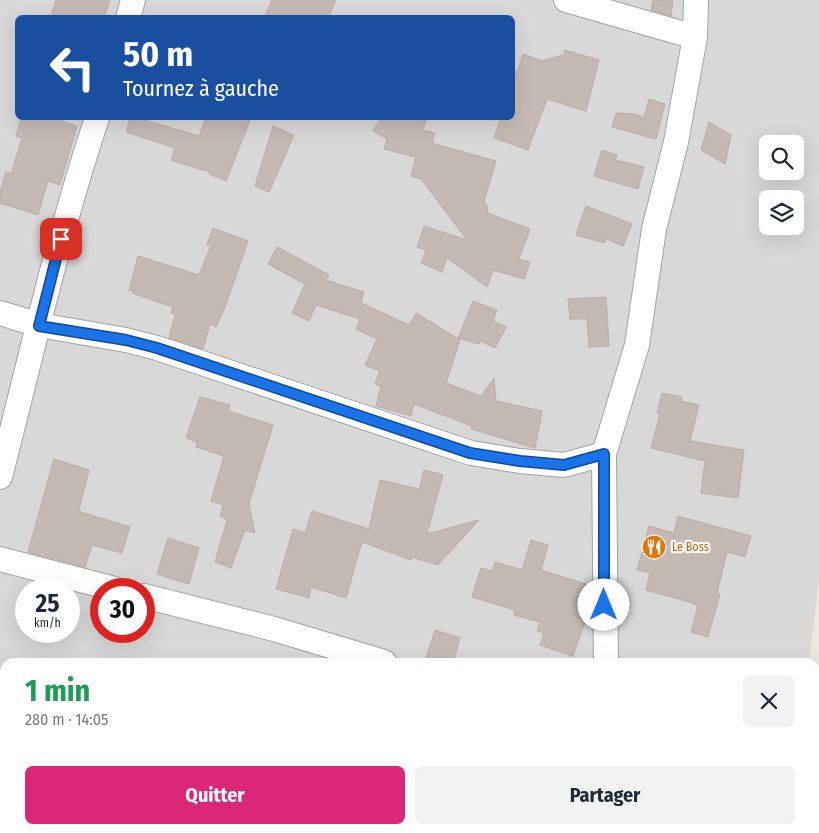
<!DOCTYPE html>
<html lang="fr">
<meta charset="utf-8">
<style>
body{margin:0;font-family:"Fira Sans Condensed",sans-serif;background:#f2f2f3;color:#1f2937;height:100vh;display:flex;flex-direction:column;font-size:19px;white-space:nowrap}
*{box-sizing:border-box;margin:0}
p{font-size:16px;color:#747a83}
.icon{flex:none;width:28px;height:28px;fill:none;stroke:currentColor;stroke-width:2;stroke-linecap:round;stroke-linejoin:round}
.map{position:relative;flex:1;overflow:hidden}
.sheet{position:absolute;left:0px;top:658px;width:820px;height:176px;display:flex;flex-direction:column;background:#fff;border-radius:15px 15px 0 0;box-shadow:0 5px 20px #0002}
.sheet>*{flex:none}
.banner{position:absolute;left:15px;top:15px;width:500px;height:105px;border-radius:8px;box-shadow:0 5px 20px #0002;background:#1a4fa0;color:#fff;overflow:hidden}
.buttons{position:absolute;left:759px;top:135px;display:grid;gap:10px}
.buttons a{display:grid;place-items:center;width:45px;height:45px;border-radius:8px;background:#fff;box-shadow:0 5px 20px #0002;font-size:25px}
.speed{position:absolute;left:15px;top:578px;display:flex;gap:10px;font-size:25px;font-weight:700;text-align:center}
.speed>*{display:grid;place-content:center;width:65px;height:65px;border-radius:50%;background:#fff;box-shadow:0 5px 20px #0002;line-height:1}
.speed small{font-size:12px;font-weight:400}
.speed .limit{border:8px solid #d22;background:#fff;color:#111}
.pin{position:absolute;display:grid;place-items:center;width:42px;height:42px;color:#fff;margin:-21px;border-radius:10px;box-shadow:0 2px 8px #0006}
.me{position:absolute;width:55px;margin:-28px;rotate:0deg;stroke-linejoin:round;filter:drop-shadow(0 0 4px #0008)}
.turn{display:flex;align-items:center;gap:18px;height:105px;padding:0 25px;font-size:22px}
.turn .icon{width:65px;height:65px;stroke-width:2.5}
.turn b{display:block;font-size:35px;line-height:42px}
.round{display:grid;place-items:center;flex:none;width:52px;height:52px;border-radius:8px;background:#f2f2f3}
.summary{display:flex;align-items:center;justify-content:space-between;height:85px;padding:0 25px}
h1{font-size:30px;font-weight:700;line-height:38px;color:#1e9e55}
.cta{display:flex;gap:10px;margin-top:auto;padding:10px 25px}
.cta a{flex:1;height:58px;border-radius:8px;background:#db2777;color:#fff;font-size:20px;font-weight:700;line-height:58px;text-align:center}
.cta a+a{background:#f2f2f3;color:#1f2937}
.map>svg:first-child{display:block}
</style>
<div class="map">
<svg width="819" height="833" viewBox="0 0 819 833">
<rect width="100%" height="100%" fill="#ede7e0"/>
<path fill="#d9d8d8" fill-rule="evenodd" d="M0,0H819V580L809,662H5V829H788L787,833H0ZM18,18H512V118H18ZM768,144H795V171H768ZM768,199H795V226H768ZM26,589H69V631H26ZM101,589H144V631H101Z"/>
<g fill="#c5b9b4" stroke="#bfaba2">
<polygon points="56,0 110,0 104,18 50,18"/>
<polygon points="272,0 336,0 328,18 264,18"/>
<polygon points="653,0 673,0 671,16 651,10"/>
<polygon points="565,50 599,60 586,111 547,99 528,150 494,138 501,118 512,118 512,70 517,72 523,54 542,61 563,55"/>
<polygon points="649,99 665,104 656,139 612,127 616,113 633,114 644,117"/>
<polygon points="21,118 52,118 77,126 60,185 48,181 38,215 0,203 0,192 6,172 11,174 22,138 16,136"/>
<polygon points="130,118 138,118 199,136 206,118 251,118 226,181 209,174 210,172 171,160 175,148 126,132"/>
<polygon points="381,118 427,118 423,130 435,133 432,143 496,161 484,201 487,206 488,213 530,229 519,259 530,262 524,279 493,270 487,287 447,258 442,272 421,263 426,250 417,247 424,226 467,240 421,179 411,176 416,157 384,149 387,139 373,131"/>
<polygon points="709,122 731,135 725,164 701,150"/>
<polygon points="273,126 294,135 269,192 255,186"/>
<polygon points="602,150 617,155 615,160 644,167 638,189 594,176"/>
<polygon points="586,206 632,224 623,246 606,239 605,243 576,235"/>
<polygon points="213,228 248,241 226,305 216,327 210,324 203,349 169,338 175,314 171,313 173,307 132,293 133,291 129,290 138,256 199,275 211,246 207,244"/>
<polygon points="277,247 329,275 326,280 364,292 361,303 409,325 416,313 460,340 446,383 481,396 494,378 496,401 542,411 535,448 471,429 472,426 414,404 411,416 376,406 381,386 375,384 380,371 365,365 377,339 356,329 360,319 316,305 309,321 292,313 305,284 268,264"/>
<polygon points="606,297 609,346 589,347 587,319 570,319 568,299"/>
<polygon points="473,301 497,310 493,321 506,327 495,348 480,341 479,344 458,338"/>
<polygon points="662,393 682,397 681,401 699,405 690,441 744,450 738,498 701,493 705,461 651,448 660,414 657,413"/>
<polygon points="200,397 230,405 228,411 273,425 249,504 255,533 245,530 231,568 215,562 227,520 220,516 223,505 211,501 224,456 196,447 197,442 186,438"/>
<polygon points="54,459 89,470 79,510 81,512 130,527 122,553 92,545 85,567 28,552"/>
<polygon points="424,470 443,475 427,534 479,520 438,565 412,557 411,560 362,542 346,598 311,587 309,598 276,589 293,529 305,533 312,511 369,529 380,480 419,489"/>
<polygon points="678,516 751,536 745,557 727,552 717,593 720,594 708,637 691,632 698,606 693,604 693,603 646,590 650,573 637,570 649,526 674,533"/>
<polygon points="168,538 199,548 189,584 157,574"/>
<polygon points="531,540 548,545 541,570 592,586 592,602 573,656 540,645 544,633 537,631 540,622 514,615 515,610 472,597 481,568 492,571 495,562 522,570"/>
<polygon points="435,630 460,638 453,662 442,662 426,658"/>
</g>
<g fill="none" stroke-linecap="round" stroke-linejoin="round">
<g stroke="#a2a2a2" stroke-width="26">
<g id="street">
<polyline points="566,0 695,37"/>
<polyline points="128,18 133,0"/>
<polyline points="0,313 39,325 126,340 157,348 471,453 520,461 564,465 604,454"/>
<path d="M0,477C31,357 58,235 97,118"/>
<polyline points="0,559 115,589"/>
<polyline points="144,596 274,629 384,662"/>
<polyline points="606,662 604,454 637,345 654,229 676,142 695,37 696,0"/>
<polyline points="587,833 587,829"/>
</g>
</g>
<use href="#street" stroke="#fff" stroke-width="24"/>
</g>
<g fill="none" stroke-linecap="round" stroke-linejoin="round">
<g stroke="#114b97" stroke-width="12">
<polyline id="route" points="61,239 39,326 126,340 157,348 470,453 520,461 564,465 604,454 604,605"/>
</g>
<use href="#route" stroke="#1a73e8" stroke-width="9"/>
</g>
<defs>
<g id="restaurant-disc" transform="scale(1.25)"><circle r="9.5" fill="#e8710a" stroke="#fff"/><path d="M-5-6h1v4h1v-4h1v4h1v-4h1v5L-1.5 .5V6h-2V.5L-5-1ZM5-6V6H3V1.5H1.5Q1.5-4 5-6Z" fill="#fff"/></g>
</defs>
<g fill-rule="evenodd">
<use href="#restaurant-disc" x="654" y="547"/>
</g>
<g text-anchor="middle" stroke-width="4.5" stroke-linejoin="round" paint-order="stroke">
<g font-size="12" fill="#c56008" stroke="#fff" text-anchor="start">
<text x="672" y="551">Le Boss</text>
</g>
</g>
</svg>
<div class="buttons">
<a><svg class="icon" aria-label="search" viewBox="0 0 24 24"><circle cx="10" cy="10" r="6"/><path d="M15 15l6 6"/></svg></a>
<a><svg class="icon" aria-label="layers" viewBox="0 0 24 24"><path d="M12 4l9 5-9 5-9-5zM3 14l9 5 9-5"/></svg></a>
</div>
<div class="speed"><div>25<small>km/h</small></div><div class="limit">30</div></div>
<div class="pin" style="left:61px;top:239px;background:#d93025"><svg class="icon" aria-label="arrive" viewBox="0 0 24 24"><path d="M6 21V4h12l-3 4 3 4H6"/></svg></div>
<svg class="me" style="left:604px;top:605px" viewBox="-20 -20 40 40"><circle r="19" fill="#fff"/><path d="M0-13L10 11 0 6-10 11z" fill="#1a73e8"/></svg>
<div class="banner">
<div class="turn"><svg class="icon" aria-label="left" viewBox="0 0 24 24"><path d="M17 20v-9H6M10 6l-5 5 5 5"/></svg><div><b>50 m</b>Tournez à gauche</div></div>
</div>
<section class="sheet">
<div class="summary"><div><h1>1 min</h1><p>280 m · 14:05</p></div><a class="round"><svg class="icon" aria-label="close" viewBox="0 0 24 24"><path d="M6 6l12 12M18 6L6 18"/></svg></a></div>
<div class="cta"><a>Quitter</a><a>Partager</a></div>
</section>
</div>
